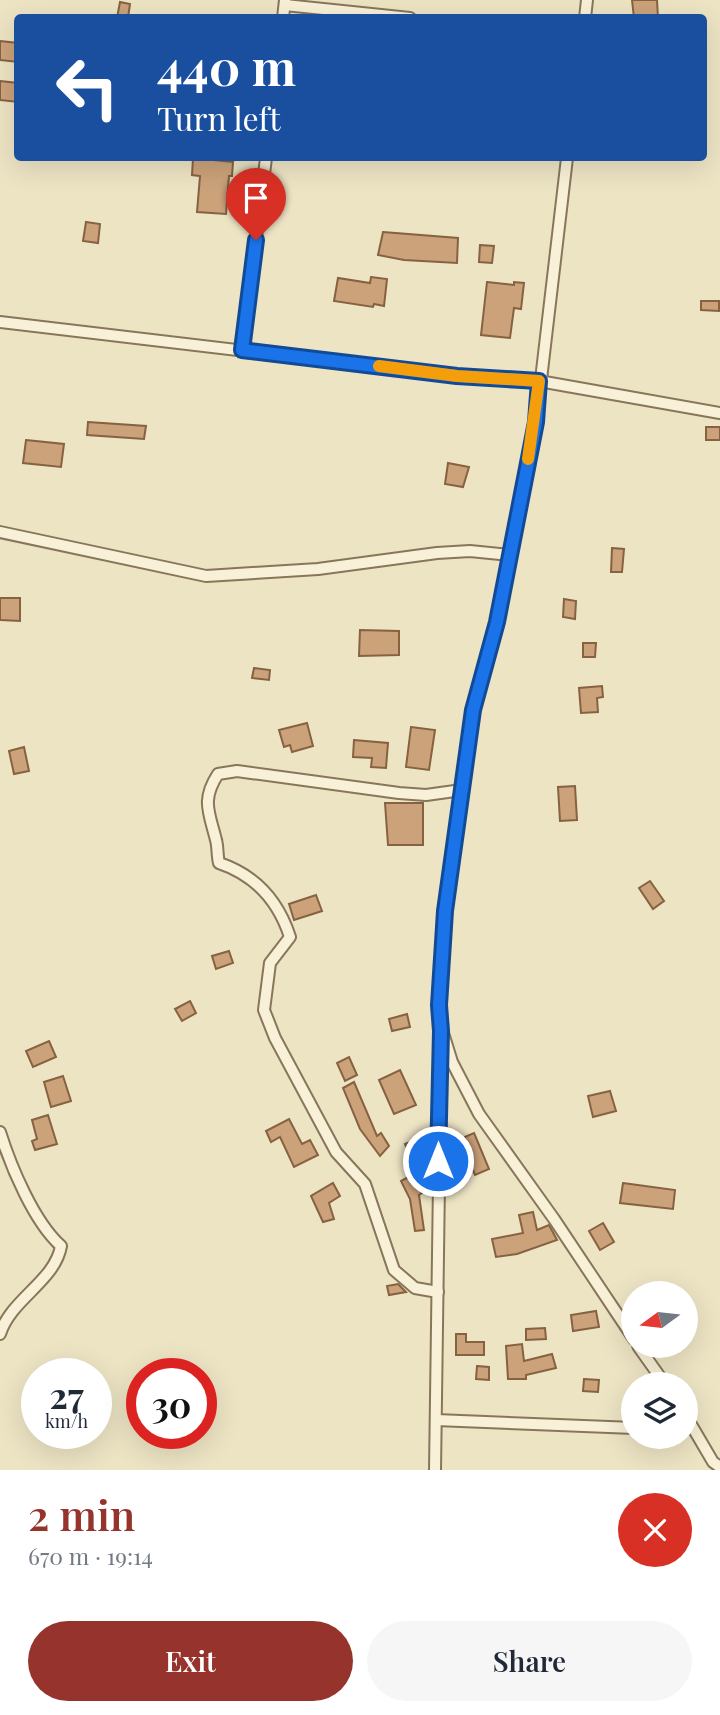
<!DOCTYPE html>
<meta charset="utf-8">
<style>
body{margin:0;font-family:"Playfair Display",serif;background:#f6f6f7;color:#1f2937;height:100vh;display:flex;flex-direction:column;font-size:26px;white-space:nowrap}
*{box-sizing:border-box;margin:0}
p{font-size:23px;color:#747a83}
.icon{flex:none;width:38px;height:38px;fill:none;stroke:currentColor;stroke-width:2;stroke-linecap:round;stroke-linejoin:round}
.map{position:relative;height:1470px;overflow:hidden}
.panel{display:flex;flex-direction:column;background:#fff;flex:1}
.panel>*{flex:none}
.guide{position:absolute;left:14px;top:14px;width:693px;height:147px;border-radius:7px;box-shadow:0 7px 28px #0002;background:#1a4fa0;color:#fff;overflow:hidden}
.needle{width:46px;rotate:255deg}
.buttons{position:absolute;left:621px;top:1281px;display:grid;gap:14px}
.buttons a{display:grid;place-items:center;width:77px;height:77px;border-radius:50%;background:#fff;box-shadow:0 7px 28px #0002;font-size:35px}
.speed{position:absolute;left:21px;top:1358px;display:flex;gap:14px;font-size:35px;font-weight:700;text-align:center}
.speed>*{display:grid;place-content:center;width:91px;height:91px;border-radius:50%;background:#fff;box-shadow:0 7px 28px #0002;line-height:1}
.speed small{font-size:18px;font-weight:400}
.speed .limit{border:10px solid #d22;background:#fff;color:#111}
.pin{position:absolute;display:grid;place-items:center;width:60px;height:60px;color:#fff;margin:-72px -30px;border-radius:50% 50% 50% 0;rotate:-45deg;box-shadow:0 0 7px #0007}
.pin .icon{rotate:45deg}
.me{position:absolute;width:77px;margin:-38px;rotate:0deg;stroke-linejoin:round;filter:drop-shadow(0 0 5px #0008)}
.turn{display:flex;align-items:center;gap:24px;height:147px;padding:0 28px;font-size:32px}
.turn .icon{width:91px;height:91px;stroke-width:2.5}
.turn b{display:block;font-size:49px;line-height:60px}
.round{display:grid;place-items:center;flex:none;width:74px;height:74px;border-radius:37px;background:#f6f6f7}
.summary{display:flex;align-items:center;justify-content:space-between;height:119px;padding:0 28px}
h1{font-size:42px;font-weight:600;line-height:52px;color:#96332c}
.primary-button{display:flex;gap:14px;margin-top:auto;padding:14px 28px}
.primary-button a{flex:1;height:80px;border-radius:42px;background:#96332c;color:#fff;font-size:28px;font-weight:600;line-height:80px;text-align:center}
.primary-button a+a{background:#f6f6f7;color:#1f2937}
.map>svg:first-child{display:block}
</style>
<div class="map">
<svg width="720" height="1470" viewBox="0 0 720 1470">
<rect width="100%" height="100%" fill="#ede4c4"/>
<g fill="#cba27a" stroke="#866241" stroke-width="2">
<polygon points="632,0 657,0 658,18 634,18"/>
<polygon points="120,2 130,4 128,18 117,18"/>
<polygon points="0,41 18,43 18,62 0,60"/>
<polygon points="0,81 18,83 18,102 0,100"/>
<polygon points="193,158 233,162 232,176 229,176 226,214 197,212 200,176 192,175"/>
<polygon points="86,222 100,224 98,243 83,241"/>
<polygon points="383,232 458,238 457,263 404,260 378,255"/>
<polygon points="480,245 494,246 492,263 479,262"/>
<polygon points="371,277 387,279 384,306 374,304 373,307 334,301 338,278 370,283"/>
<polygon points="487,282 514,285 514,282 524,283 521,309 514,308 510,338 481,335"/>
<polygon points="701,301 719,301 719,311 701,310"/>
<polygon points="88,422 146,426 144,439 87,435"/>
<rect x="706" y="427" width="14" height="13"/>
<polygon points="26,440 64,444 61,467 23,463"/>
<polygon points="448,463 469,467 463,487 445,484"/>
<polygon points="612,548 624,549 622,572 611,572"/>
<polygon points="0,598 20,598 20,621 0,620"/>
<polygon points="564,599 576,601 575,619 563,617"/>
<polygon points="360,630 399,631 399,655 359,656"/>
<polygon points="583,643 596,643 595,657 583,657"/>
<polygon points="254,668 270,670 269,680 252,678"/>
<polygon points="602,686 603,697 597,698 598,712 581,713 579,688"/>
<polygon points="307,723 313,746 292,752 290,745 284,747 279,730"/>
<polygon points="411,727 435,730 429,770 406,767"/>
<polygon points="354,740 388,743 386,768 371,767 372,758 353,757"/>
<polygon points="24,747 29,771 14,774 9,751"/>
<polygon points="575,786 577,820 560,821 558,787"/>
<polygon points="385,803 423,803 423,845 388,845"/>
<polygon points="650,881 664,901 653,909 639,888"/>
<polygon points="316,895 322,911 294,920 289,904"/>
<polygon points="229,951 233,963 216,969 212,956"/>
<polygon points="190,1001 196,1013 182,1021 175,1009"/>
<polygon points="407,1014 410,1027 392,1031 389,1019"/>
<polygon points="49,1041 56,1057 33,1067 26,1051"/>
<polygon points="349,1057 357,1075 345,1081 337,1063"/>
<polygon points="400,1070 416,1105 394,1114 379,1080"/>
<polygon points="63,1076 71,1101 51,1107 44,1082"/>
<polygon points="354,1082 377,1136 381,1133 389,1146 380,1156 360,1129 343,1088"/>
<polygon points="610,1091 616,1111 593,1117 588,1096"/>
<polygon points="48,1115 57,1144 35,1150 32,1141 37,1139 32,1120"/>
<polygon points="289,1119 302,1144 310,1140 318,1155 294,1167 280,1137 271,1142 266,1131"/>
<polygon points="474,1133 489,1169 475,1175 460,1139"/>
<polygon points="417,1139 424,1156 412,1161 405,1144"/>
<polygon points="412,1175 422,1193 419,1195 424,1230 415,1231 410,1199 401,1181"/>
<polygon points="333,1183 340,1196 329,1203 334,1219 323,1222 311,1196"/>
<polygon points="623,1183 675,1190 673,1209 620,1203"/>
<polygon points="533,1212 537,1230 549,1225 557,1240 517,1254 496,1257 492,1239 523,1233 519,1215"/>
<polygon points="603,1223 614,1242 600,1250 589,1231"/>
<polygon points="398,1284 406,1292 389,1295 387,1286"/>
<polygon points="596,1311 599,1327 573,1331 571,1315"/>
<polygon points="545,1328 546,1339 526,1340 526,1329"/>
<polygon points="456,1334 466,1334 466,1342 484,1342 484,1355 456,1355"/>
<polygon points="522,1344 524,1361 552,1354 556,1368 526,1375 526,1379 508,1379 506,1346"/>
<polygon points="477,1366 489,1367 489,1380 476,1379"/>
<polygon points="584,1379 599,1380 598,1392 583,1391"/>
</g>
<g fill="none" stroke-linecap="round" stroke-linejoin="round">
<g stroke="#88765b" stroke-width="14">
<g id="street">
<polyline points="285,5 410,18"/>
<polyline points="283,18 285,0"/>
<polyline points="585,18 587,0"/>
<polyline points="567,158 536,422 497,622 473,710 445,911 439,1020 452,1062 479,1114 554,1219 634,1339"/>
<polyline points="0,322 457,376 539,381 720,413"/>
<polyline points="242,350 266,158"/>
<polyline points="0,532 206,576 318,569 437,553 470,551 510,555"/>
<path d="M0,1132C11,1167 34,1222 61,1246C55,1281 11,1299 0,1334"/>
<path d="M438,1292L415,1288L394,1270L365,1184L336,1152L275,1038L264,1010L270,963L290,937C278,900 255,875 219,863C217,855 218,847 216,840C209,812 201,800 218,774L237,771L399,793L426,795L462,790"/>
<polyline points="638,1346 665,1384"/>
<polyline points="686,1416 713,1462 720,1467"/>
<polyline points="436,1420 634,1428"/>
<polyline points="435,1470 441,1039"/>
</g>
</g>
<use href="#street" stroke="#f8f1d7" stroke-width="10"/>
</g>
<g fill="none" stroke-linecap="round" stroke-linejoin="round">
<g stroke="#114b97" stroke-width="18">
<polyline id="route" points="256,240 242,350 457,376 539,381 536,422 497,622 473,710 445,911 439,1005 441,1031 438,1161"/>
</g>
<use href="#route" stroke="#1a73e8" stroke-width="12"/>
<polyline stroke="#f59e0b" stroke-width="12" points="379,366 457,376 539,381 528,459"/>
</g>
</svg>
<div class="buttons">
<a><svg class="needle" viewBox="-14 -14 28 28"><path d="M0-13l5 13h-10z" fill="#e53935"/><path d="M0 13l5-13h-10z" fill="#747a83"/></svg></a>
<a><svg class="icon" aria-label="layers" viewBox="0 0 24 24"><path d="M12 4l9 5-9 5-9-5zM3 14l9 5 9-5"/></svg></a>
</div>
<div class="speed"><div>27<small>km/h</small></div><div class="limit">30</div></div>
<div class="pin" style="left:256px;top:240px;background:#d93025"><svg class="icon" aria-label="arrive" viewBox="0 0 24 24"><path d="M6 21V4h12l-3 4 3 4H6"/></svg></div>
<svg class="me" style="left:438px;top:1161px" viewBox="-20 -20 40 40"><circle r="17" fill="#1a73e8" stroke="#fff" stroke-width="3"/><path d="M0-11L8 9 0 5-8 9z" fill="#fff"/></svg>
<div class="guide">
<div class="turn"><svg class="icon" aria-label="left" viewBox="0 0 24 24"><path d="M17 20v-9H6M10 6l-5 5 5 5"/></svg><div><b>440 m</b>Turn left</div></div>
</div>
</div>
<section class="panel">
<div class="summary"><div><h1>2 min</h1><p>670 m · 19:14</p></div><a class="round" style="background:#d93025;color:#fff"><svg class="icon" aria-label="close" viewBox="0 0 24 24"><path d="M6 6l12 12M18 6L6 18"/></svg></a></div>
<div class="primary-button"><a>Exit</a><a>Share</a></div>
</section>
